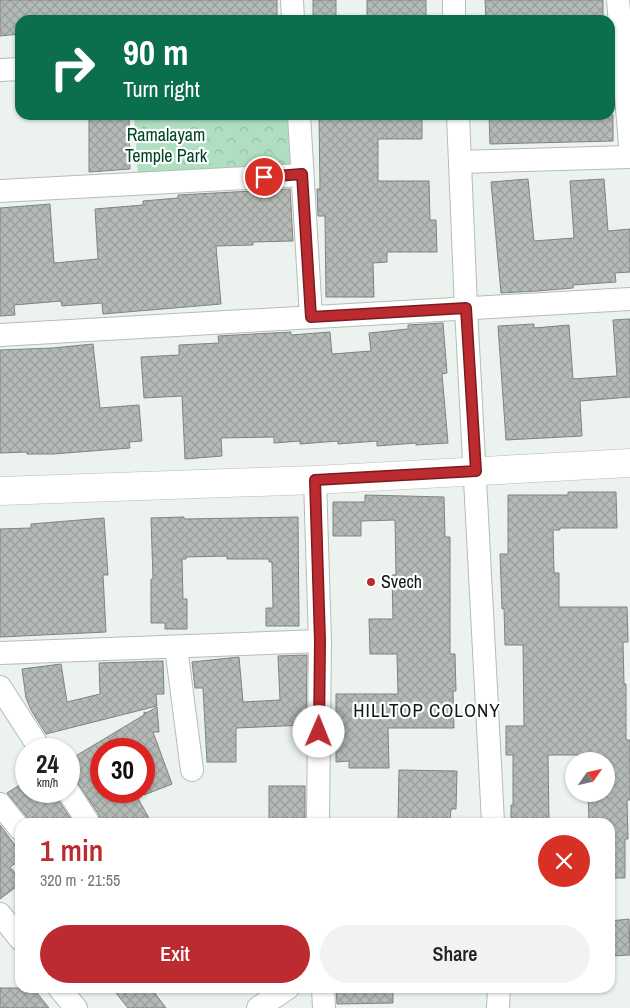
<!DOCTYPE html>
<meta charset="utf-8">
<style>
body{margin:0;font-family:"Archivo Narrow",sans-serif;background:#f2f2f2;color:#222;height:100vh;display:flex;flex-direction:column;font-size:19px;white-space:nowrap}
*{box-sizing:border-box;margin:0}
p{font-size:16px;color:#767676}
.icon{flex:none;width:28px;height:28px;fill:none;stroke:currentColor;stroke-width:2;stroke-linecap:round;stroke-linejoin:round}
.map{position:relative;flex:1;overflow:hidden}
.side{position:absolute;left:15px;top:818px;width:600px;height:175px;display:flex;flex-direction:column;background:#fff;border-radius:15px;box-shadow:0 1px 4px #0004}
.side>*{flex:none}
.hud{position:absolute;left:15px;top:15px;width:600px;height:105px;border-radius:15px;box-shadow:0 1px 4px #0004;background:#0b6e4f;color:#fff;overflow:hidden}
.needle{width:32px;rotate:56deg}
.fabs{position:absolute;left:565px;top:752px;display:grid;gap:10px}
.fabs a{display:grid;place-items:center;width:50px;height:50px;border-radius:50%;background:#fff;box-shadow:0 1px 4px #0004;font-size:25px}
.speed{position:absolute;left:15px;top:738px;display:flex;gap:10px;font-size:25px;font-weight:700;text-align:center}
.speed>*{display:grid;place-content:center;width:65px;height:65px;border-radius:50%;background:#fff;box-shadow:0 1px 4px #0004;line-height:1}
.speed small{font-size:12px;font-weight:400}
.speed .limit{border:8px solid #d22;background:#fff;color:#111}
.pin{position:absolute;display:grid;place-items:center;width:42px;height:42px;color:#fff;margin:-21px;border:2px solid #fff;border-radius:50%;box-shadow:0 1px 5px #0007}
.me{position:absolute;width:55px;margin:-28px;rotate:1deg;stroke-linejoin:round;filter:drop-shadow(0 0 4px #0008)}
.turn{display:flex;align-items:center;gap:18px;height:105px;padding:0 25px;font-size:22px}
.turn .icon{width:65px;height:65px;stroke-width:2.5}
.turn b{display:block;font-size:35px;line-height:42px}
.round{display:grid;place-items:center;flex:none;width:52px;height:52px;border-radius:26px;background:#f2f2f2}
.head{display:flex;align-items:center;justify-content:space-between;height:85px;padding:0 25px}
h1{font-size:30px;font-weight:600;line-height:38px;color:#bb2b2f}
.primary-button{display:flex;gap:10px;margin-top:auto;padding:10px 25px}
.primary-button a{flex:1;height:58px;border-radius:30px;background:#bb2b2f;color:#fff;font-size:20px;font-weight:600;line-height:58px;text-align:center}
.primary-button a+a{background:#f2f2f2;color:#222}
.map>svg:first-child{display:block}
</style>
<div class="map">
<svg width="630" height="1008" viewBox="0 0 630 1008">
<defs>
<pattern id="park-crowns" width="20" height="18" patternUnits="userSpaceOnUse" patternTransform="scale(1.25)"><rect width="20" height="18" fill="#b0dec0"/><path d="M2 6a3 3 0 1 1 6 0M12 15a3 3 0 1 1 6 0" fill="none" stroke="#96bea4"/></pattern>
<pattern id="building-cross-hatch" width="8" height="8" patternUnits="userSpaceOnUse" patternTransform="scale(1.25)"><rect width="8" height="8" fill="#b4bab6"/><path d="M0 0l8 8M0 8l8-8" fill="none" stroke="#9a9f9c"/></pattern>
</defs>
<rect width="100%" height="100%" fill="#ecf3ee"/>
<polygon fill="url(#park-crowns)" points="134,115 290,115 294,167 138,177"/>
<g fill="url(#building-cross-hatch)" stroke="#7e8480">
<polygon points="0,0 277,0 277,20 20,20 20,34 0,36"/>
<rect x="313" y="0" width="23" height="19"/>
<rect x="367" y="0" width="59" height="20"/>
<polygon points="485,0 603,0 603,20 486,20"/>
<polygon points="89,115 129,115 130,169 89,172"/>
<polygon points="319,115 422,115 422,139 378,139 378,181 429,181 430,220 436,220 437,252 387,252 387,262 373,263 374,297 326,297 325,216 318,216 317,189 320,189"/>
<polygon points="489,115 613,115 613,141 490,144"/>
<polygon points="528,179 534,241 574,238 570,181 604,179 608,231 630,229 630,272 615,273 616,282 573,285 573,288 537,291 501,293 491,182"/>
<polygon points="290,189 293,241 253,242 253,245 216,246 221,304 103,314 102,303 62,306 61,301 14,305 15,315 0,316 0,208 50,204 54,263 98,259 95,209 143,205 143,201 178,198 178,195"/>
<polygon points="630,319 630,397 580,401 582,436 506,440 498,326 534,324 534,328 569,325 573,379 617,376 613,320"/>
<polygon points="443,323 447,373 442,374 448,443 416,445 416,443 377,446 377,441 338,444 338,441 300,444 300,441 274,443 274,437 221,438 222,456 185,459 182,396 144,398 141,357 179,355 179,345 219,343 218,336 291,332 291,335 330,332 332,354 371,351 369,333 408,329 408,325"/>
<polygon points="93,344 100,408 139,405 142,441 129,442 130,448 53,454 27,454 27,452 0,453 0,350 53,348"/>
<polygon points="568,492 616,492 617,528 560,528 560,530 553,530 554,573 559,573 559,607 627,607 628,642 623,642 624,684 626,684 626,740 630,740 630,800 627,800 628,839 625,839 625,878 610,878 610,822 589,822 588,794 606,794 606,761 589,761 589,755 548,755 549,822 511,822 511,805 513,805 513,755 506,755 506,726 524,726 523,645 505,645 504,608 502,609 500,554 508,554 508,495 568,495"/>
<polygon points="365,495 444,497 445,537 450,537 450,654 455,654 456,691 453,691 454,728 388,728 389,768 349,768 349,761 336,762 336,694 398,694 397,654 370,654 369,619 393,619 392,575 396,575 395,520 361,521 361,536 333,536 333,502 365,502"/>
<polygon points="184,517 184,519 298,517 299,626 266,626 266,608 273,608 272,562 269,562 269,559 227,559 227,556 186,557 186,559 182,559 183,599 187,599 187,629 165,629 165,623 151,623 151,579 153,579 151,518"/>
<polygon points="104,518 108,575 103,575 106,632 0,637 0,529 31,528 31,524"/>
<polygon points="307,655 306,725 236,728 236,762 207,762 203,688 195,688 192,662 239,657 243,702 280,700 278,656"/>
<polygon points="163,661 164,694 156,694 157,706 46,734 31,710 26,698 22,669 61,664 67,702 100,694 99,663"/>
<polygon points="157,707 159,732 153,732 172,784 144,795 144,749 101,749 101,791 134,791 151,822 101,822 99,815 69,770 69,760 144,715 144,712 146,713"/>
<polygon points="399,770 457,771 456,809 451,809 450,822 398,822"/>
<polygon points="26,781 26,791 55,791 57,798 73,822 31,822 7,793"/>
<rect x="269" y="786" width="36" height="36"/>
<polygon points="0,825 20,852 20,860 10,867 20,879 20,884 0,899"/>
<polygon points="629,919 630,955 610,956 610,921"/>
<polygon points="0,988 33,988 49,1008 0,1008"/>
<polygon points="112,988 151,988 166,1008 128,1008"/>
<polygon points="336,988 393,988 393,1003 337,1004"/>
</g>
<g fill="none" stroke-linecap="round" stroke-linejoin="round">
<g stroke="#b6bcb8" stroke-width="24">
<g id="minor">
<polyline points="292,0 293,20"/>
<polyline points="454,0 454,20"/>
<polyline points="618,0 630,144"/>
<polyline points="0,70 20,69"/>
<polyline points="299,115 311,317"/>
<polyline points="458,115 466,308 493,822"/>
<polyline points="460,162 630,157"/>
<polyline points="0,191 302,175"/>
<polyline points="0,335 630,299"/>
<polyline points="315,480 320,641 318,822"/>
<polyline points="176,647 192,770"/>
<polyline points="0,653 320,641"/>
<polyline points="0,687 40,749"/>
<polyline points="68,791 88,822"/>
<polyline points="0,804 20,829"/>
<polyline points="0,914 20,939"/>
<polyline points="59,988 76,1008"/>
<polyline points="323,988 324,1008"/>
<polyline points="258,1008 288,988"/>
<polyline points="498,1008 499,988"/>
</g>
</g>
<g stroke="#b6bcb8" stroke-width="29">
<polyline id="tertiary" points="0,491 315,480 630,463"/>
</g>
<use href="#minor" stroke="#fff" stroke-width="22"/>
<use href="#tertiary" stroke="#fff" stroke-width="28"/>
</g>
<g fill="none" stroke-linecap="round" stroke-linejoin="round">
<g stroke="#7a1c1f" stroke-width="12">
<polyline id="route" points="264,177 302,174 311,317 466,308 476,471 315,480 320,641 319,732"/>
</g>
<use href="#route" stroke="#bb2b2f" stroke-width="9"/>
</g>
<circle fill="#bb2b2f" stroke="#fcfffd" stroke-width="2" cx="371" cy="582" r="5"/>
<g text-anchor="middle" stroke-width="4.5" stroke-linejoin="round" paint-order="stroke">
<g font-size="18" fill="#004325" stroke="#fcfffd">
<text x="166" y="141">Ramalayam<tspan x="166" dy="21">Temple Park</tspan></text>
</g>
<g font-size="18" fill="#151716" stroke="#fcfffd" text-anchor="start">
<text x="381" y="588">Svech</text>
</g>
<g font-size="19" letter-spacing="1" fill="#151716" stroke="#fcfffd">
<text x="427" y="717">HILLTOP COLONY</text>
</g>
</g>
</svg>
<div class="fabs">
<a><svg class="needle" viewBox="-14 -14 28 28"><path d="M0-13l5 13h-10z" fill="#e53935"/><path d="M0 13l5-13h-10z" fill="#767676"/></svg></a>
</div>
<div class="speed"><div>24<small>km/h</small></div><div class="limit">30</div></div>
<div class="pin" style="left:264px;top:177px;background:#d93025"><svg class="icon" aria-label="arrive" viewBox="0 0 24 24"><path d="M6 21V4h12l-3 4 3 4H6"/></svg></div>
<svg class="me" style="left:319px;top:732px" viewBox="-20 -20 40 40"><circle r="19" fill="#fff"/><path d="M0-13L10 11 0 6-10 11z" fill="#bb2b2f"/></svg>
<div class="hud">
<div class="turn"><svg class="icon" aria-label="right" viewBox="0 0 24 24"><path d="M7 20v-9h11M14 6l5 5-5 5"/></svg><div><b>90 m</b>Turn right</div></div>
</div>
<section class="side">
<div class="head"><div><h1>1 min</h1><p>320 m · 21:55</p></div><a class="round" style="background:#d93025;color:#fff"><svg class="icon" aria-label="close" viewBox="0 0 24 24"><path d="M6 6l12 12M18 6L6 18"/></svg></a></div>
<div class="primary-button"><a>Exit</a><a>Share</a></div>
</section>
</div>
